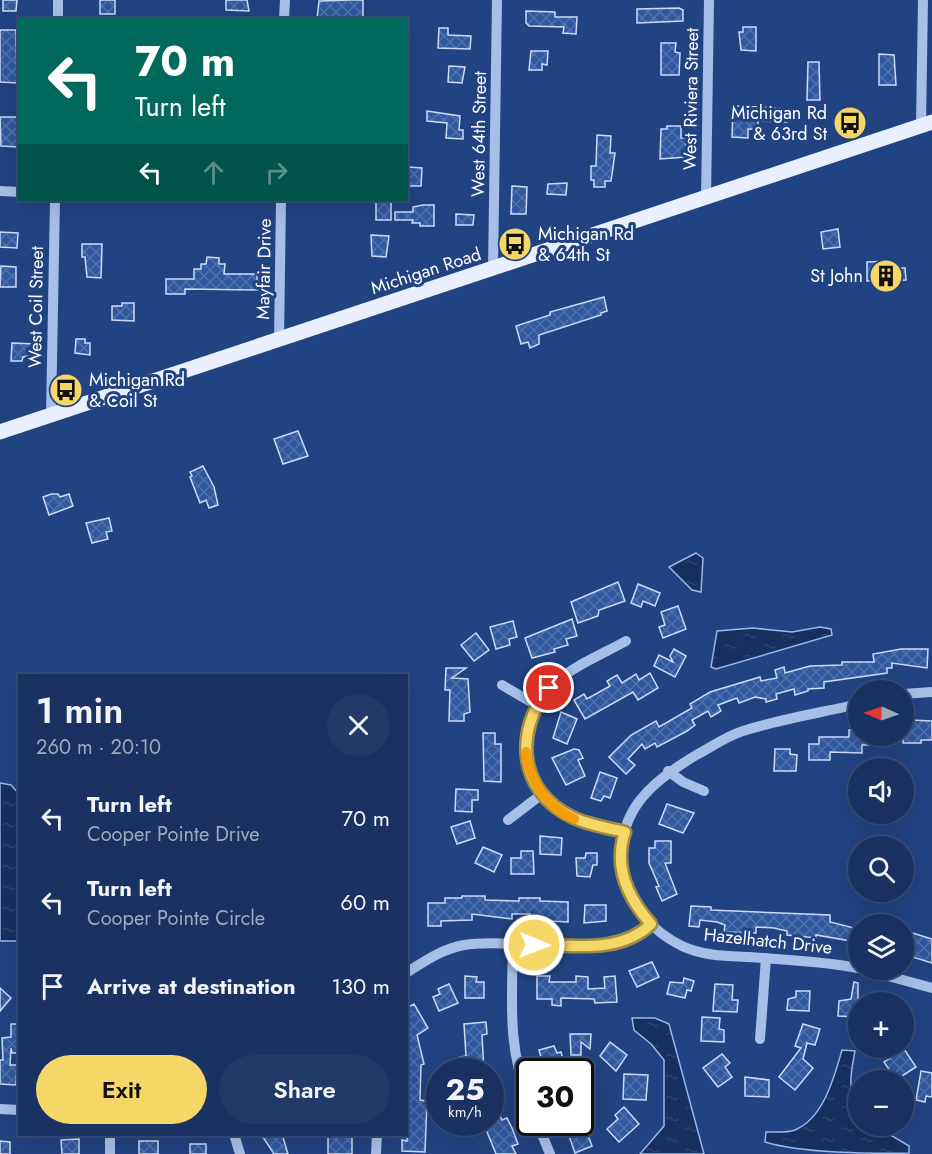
<!DOCTYPE html>
<meta charset="utf-8">
<style>
body{margin:0;font-family:Jost,sans-serif;background:#223a67;color:#f1f3f6;height:100vh;display:flex;flex-direction:column;font-size:22px;white-space:nowrap}
*{box-sizing:border-box;margin:0}
p{font-size:20px;color:#9faabd}
.icon{flex:none;width:33px;height:33px;fill:none;stroke:currentColor;stroke-width:2;stroke-linecap:round;stroke-linejoin:round}
.map{position:relative;flex:1;overflow:hidden}
.drawer{position:absolute;left:18px;top:674px;width:390px;height:462px;display:flex;flex-direction:column;background:#193261;border-radius:0px;box-shadow:0 6px 24px #0002,0 0 0 2px #374d76}
.drawer>*{flex:none}
.banner{position:absolute;left:18px;top:18px;width:390px;height:183px;border-radius:0px;box-shadow:0 6px 24px #0002,0 0 0 2px #374d76;background:#00695c;color:#fff;overflow:hidden}
.needle{width:39px;rotate:272deg}
.controls{position:absolute;left:848px;top:680px;display:grid;gap:12px}
.controls a{display:grid;place-items:center;width:66px;height:66px;border-radius:50%;background:#193261;box-shadow:0 6px 24px #0002,0 0 0 2px #374d76;font-size:30px}
.speed{position:absolute;left:426px;top:1058px;display:flex;gap:12px;font-size:30px;font-weight:700;text-align:center}
.speed>*{display:grid;place-content:center;width:78px;height:78px;border-radius:50%;background:#193261;box-shadow:0 6px 24px #0002,0 0 0 2px #374d76;line-height:1}
.speed small{font-size:15px;font-weight:400}
.speed .limit{border:3px solid #111;border-radius:9px;background:#fff;color:#111}
.pin{position:absolute;display:grid;place-items:center;width:51px;height:51px;color:#fff;margin:-26px;border:3px solid #fff;border-radius:50%;box-shadow:0 2px 6px #0007}
.me{position:absolute;width:66px;margin:-33px;rotate:91deg;stroke-linejoin:round;filter:drop-shadow(0 0 4px #0008)}
.turn{display:flex;align-items:center;gap:21px;height:126px;padding:0 18px;font-size:27px}
.turn .icon{width:78px;height:78px;stroke-width:2.5}
.turn b{display:block;font-size:42px;line-height:51px}
.lanes{display:flex;align-items:center;height:57px;padding:0 18px;background:#0003;justify-content:center;gap:30px;direction:ltr}
.lanes .off{opacity:.35}
.round{display:grid;place-items:center;flex:none;width:63px;height:63px;border-radius:32px;background:#223a67}
.overview{display:flex;align-items:center;justify-content:space-between;height:102px;padding:0 18px}
h1{font-size:36px;font-weight:600;line-height:45px}
.action{display:flex;gap:12px;margin-top:auto;padding:12px 18px}
.action a{flex:1;height:69px;border-radius:36px;background:#f5d767;color:#111;font-size:24px;font-weight:600;line-height:69px;text-align:center}
.action a+a{background:#223a67;color:#f1f3f6}
ul{padding:0;list-style:none}
li{display:flex;align-items:center;gap:18px;height:84px;padding:0 18px}
li div{flex:1}
li b{display:block;font-size:22px}
li em{font-style:normal}
.map>svg:first-child{display:block}
</style>
<div class="map">
<svg width="932" height="1154" viewBox="0 0 932 1154">
<defs>
<pattern id="water-ripples" width="26" height="14" patternUnits="userSpaceOnUse" patternTransform="scale(1.5)"><rect width="26" height="14" fill="#163060"/><path d="M2 4q2-2 4 0t4 0M15 11q2-2 4 0t4 0" fill="none" stroke="#2d4570"/></pattern>
<pattern id="building-cross-hatch" width="8" height="8" patternUnits="userSpaceOnUse" patternTransform="scale(1.5)"><rect width="8" height="8" fill="#30589e"/><path d="M0 0l8 8M0 8l8-8" fill="none" stroke="#4f71ad"/></pattern>
</defs>
<rect width="100%" height="100%" fill="#214381"/>
<g fill="url(#water-ripples)" stroke="#9ab8e9" stroke-width="1.5">
<polygon points="696,553 703,558 701,592 692,590 669,567"/>
<polygon points="820,627 831,629 832,635 716,669 711,667 717,631 753,628 792,632"/>
<polygon points="0,783 11,785 19,794 19,941 0,941"/>
<polygon points="632,1018 655,1018 669,1024 704,1154 640,1154 664,1126 664,1060 651,1044 634,1030"/>
<path d="M842,1050L855,1051C853,1062 850,1075 851,1086C852,1101 858,1110 858,1125H874L909,1146V1153C872,1154 800,1153 765,1142L766,1132C775,1132 787,1133 795,1130C824,1118 834,1077 842,1050Z"/>
</g>
<g fill="url(#building-cross-hatch)" stroke="#cadbf6" stroke-width="1.5">
<polygon points="3,0 17,0 16,11 3,11"/>
<rect x="100" y="0" width="15" height="14"/>
<polygon points="226,0 247,0 249,11 226,10"/>
<polygon points="351,0 363,0 363,20 317,19 319,1"/>
<polygon points="679,8 683,10 683,21 637,23 637,9"/>
<polygon points="526,11 555,12 555,17 577,17 576,34 563,33 564,27 529,26 526,23"/>
<polygon points="743,27 756,27 756,51 741,50 739,32 743,32"/>
<polygon points="439,28 448,28 448,35 471,36 470,49 438,48"/>
<polygon points="0,30 16,30 17,83 0,82"/>
<polygon points="661,43 676,43 675,52 680,53 679,75 661,75"/>
<polygon points="531,51 548,51 547,65 542,64 542,70 529,70"/>
<polygon points="879,54 894,55 896,85 879,85"/>
<polygon points="808,62 819,62 820,100 807,100"/>
<polygon points="449,66 465,67 462,83 448,82"/>
<polygon points="733,106 782,108 782,113 788,113 787,122 758,121 758,129 748,129 748,138 732,137"/>
<polygon points="427,111 460,116 459,130 463,130 463,139 446,138 447,123 427,121"/>
<polygon points="0,117 20,117 18,147 1,146"/>
<polygon points="667,126 681,126 681,138 686,138 686,157 660,159 661,129 667,129"/>
<polygon points="597,135 611,136 610,153 615,153 611,181 605,181 605,187 594,187 594,180 591,180 591,166 596,166"/>
<polygon points="409,167 422,168 421,186 409,186"/>
<polygon points="567,183 566,195 547,194 548,184"/>
<polygon points="512,186 527,187 526,214 511,214"/>
<rect x="376" y="202" width="15" height="18"/>
<polygon points="423,205 434,205 434,226 420,226 420,223 412,223 413,220 395,220 395,212 413,212 413,207"/>
<polygon points="456,214 474,215 473,225 456,225"/>
<polygon points="838,229 840,247 823,249 821,232"/>
<polygon points="0,232 18,233 17,248 0,247"/>
<polygon points="371,235 389,236 386,257 372,256"/>
<polygon points="82,244 102,244 101,278 87,277 85,257 82,257"/>
<polygon points="207,257 219,258 219,264 225,264 224,274 257,274 257,281 264,281 264,290 185,289 185,294 166,294 166,279 194,279 194,269 201,269 201,264 206,264"/>
<polygon points="889,261 889,268 905,268 906,280 867,281 867,262"/>
<polygon points="1,266 16,267 16,287 0,287"/>
<polygon points="604,297 607,311 601,313 601,315 539,335 539,344 530,348 528,342 521,344 516,326 550,315 550,312"/>
<polygon points="122,303 134,303 134,321 112,320 112,306 122,306"/>
<polygon points="76,339 85,339 85,343 90,343 90,355 75,353"/>
<polygon points="12,343 35,344 35,355 23,357 22,361 11,361"/>
<polygon points="298,431 308,456 283,464 274,439"/>
<polygon points="203,466 214,487 218,505 209,508 206,500 200,503 190,477 192,476 190,472"/>
<polygon points="51,494 58,494 60,497 69,494 73,506 49,515 43,497"/>
<polygon points="109,518 112,531 106,532 108,539 92,543 86,523"/>
<polygon points="618,582 625,601 599,610 598,616 578,623 571,602"/>
<polygon points="638,584 660,593 655,606 643,601 641,607 631,603"/>
<polygon points="678,606 686,629 663,638 659,627 665,625 661,612"/>
<polygon points="572,619 577,636 566,639 568,645 554,649 555,652 532,658 525,638"/>
<polygon points="513,621 517,637 509,639 510,645 496,649 490,627"/>
<polygon points="476,633 489,650 474,661 461,645"/>
<polygon points="674,649 686,656 675,677 654,666 659,655 673,662 670,656"/>
<polygon points="901,649 928,649 927,668 892,663 892,668 887,668 887,673 824,682 824,688 808,689 808,691 795,695 794,689 776,694 777,699 766,702 766,699 755,697 739,703 737,698 718,705 721,711 711,717 708,711 692,720 695,725 687,731 657,747 655,743 645,749 642,744 628,759 635,765 626,774 609,757 631,735 656,721 659,727 692,708 690,704 710,692 760,677 761,681 777,678 775,670 784,667 785,673 810,666 842,665 842,662 874,662 873,654"/>
<polygon points="446,668 466,668 452,678 468,679 470,712 464,714 464,721 449,721 450,690 445,690"/>
<polygon points="650,673 658,688 638,700 633,692 585,719 574,700 584,694 587,699 610,686 607,681 617,675 622,683 636,674 639,680"/>
<polygon points="561,712 577,719 567,744 553,738"/>
<polygon points="911,720 932,721 932,740 921,740 921,743 903,743 903,726 911,726"/>
<polygon points="849,730 858,730 858,735 891,735 890,745 862,745 862,753 830,752 830,760 809,760 809,744 819,744 819,737 849,737"/>
<polygon points="483,733 495,733 495,744 501,744 501,782 484,781"/>
<polygon points="574,749 579,750 583,758 578,760 585,776 566,785 552,758"/>
<polygon points="775,749 790,749 790,754 797,755 796,771 774,771"/>
<polygon points="600,772 617,778 610,798 604,796 601,801 591,798"/>
<polygon points="456,789 478,790 478,800 472,800 472,812 455,811"/>
<polygon points="667,804 694,813 683,833 659,824"/>
<polygon points="470,821 475,838 457,844 451,827"/>
<polygon points="540,836 562,838 561,855 540,854"/>
<polygon points="655,841 671,841 671,863 665,863 677,894 662,901 656,887 659,886 649,863 649,848 655,848"/>
<polygon points="483,847 502,855 494,872 475,863"/>
<polygon points="521,851 533,851 534,874 511,874 511,858 521,858"/>
<polygon points="586,853 597,853 597,865 593,865 590,877 577,876 576,858 585,858"/>
<polygon points="462,896 485,896 485,900 519,901 519,898 540,898 540,901 568,902 568,922 530,920 530,914 512,914 512,919 472,914 472,920 441,921 441,926 428,926 428,903 445,903 445,898 462,898"/>
<polygon points="585,905 606,905 606,921 584,923"/>
<polygon points="691,906 711,907 711,910 830,915 830,922 858,929 857,942 816,935 816,938 787,935 787,931 774,928 756,927 756,933 724,932 725,925 717,922 700,920 699,927 689,926"/>
<polygon points="903,930 932,939 932,963 903,954"/>
<polygon points="652,962 659,977 637,987 629,971"/>
<polygon points="465,976 477,977 476,982 484,982 484,998 465,998"/>
<polygon points="537,976 550,976 549,982 576,982 576,976 588,977 588,989 605,988 604,977 615,976 617,1002 595,1003 594,999 561,998 561,1006 552,1005 552,999 537,999"/>
<polygon points="684,978 694,981 691,991 687,990 685,998 667,994 670,982 683,983"/>
<polygon points="854,982 858,983 858,1017 838,1016 839,1001 851,999"/>
<polygon points="449,984 458,1003 439,1011 433,997 440,994 438,989"/>
<polygon points="715,984 733,985 732,1000 738,1000 737,1012 713,1011"/>
<polygon points="0,988 11,998 0,1011"/>
<polygon points="796,991 810,991 809,1011 787,1010 788,999 796,997"/>
<polygon points="414,1004 428,1028 417,1035 424,1064 421,1065 420,1100 427,1101 425,1152 402,1151 402,1140 407,1141 408,1130 406,1008"/>
<polygon points="702,1017 720,1018 719,1029 724,1030 724,1042 701,1041"/>
<polygon points="486,1022 487,1034 482,1035 484,1071 465,1071 460,1057 466,1056 464,1024"/>
<polygon points="11,1024 20,1024 20,1053 12,1053 11,1048 10,1065 17,1065 16,1085 0,1084 0,1060 3,1060 2,1038 11,1037"/>
<polygon points="803,1024 820,1029 815,1045 807,1043 803,1059 813,1068 795,1090 779,1077 801,1048 795,1046"/>
<polygon points="570,1034 591,1034 590,1049 581,1042 581,1055 571,1055"/>
<polygon points="610,1042 627,1055 616,1071 600,1056"/>
<polygon points="554,1046 557,1053 561,1052 564,1063 553,1066 551,1059 542,1061 539,1050"/>
<polygon points="904,1049 916,1067 896,1080 884,1062"/>
<polygon points="722,1054 730,1063 725,1067 732,1077 718,1087 703,1068"/>
<polygon points="921,1071 932,1073 932,1097 926,1096 925,1102 916,1100"/>
<polygon points="624,1074 648,1075 646,1100 623,1099"/>
<polygon points="745,1077 769,1080 769,1097 745,1096"/>
<polygon points="490,1094 502,1120 507,1118 512,1128 518,1144 512,1146 516,1154 496,1154 483,1122 490,1122"/>
<polygon points="624,1107 639,1124 619,1142 607,1129 618,1119 615,1115"/>
<polygon points="585,1127 592,1146 575,1153 568,1133"/>
<polygon points="261,1134 282,1134 288,1154 274,1154"/>
<rect x="328" y="1134" width="24" height="20"/>
<polygon points="79,1139 79,1154 62,1154 61,1140"/>
<polygon points="0,1141 10,1142 10,1154 0,1154"/>
<rect x="139" y="1141" width="19" height="13"/>
<rect x="190" y="1144" width="16" height="10"/>
</g>
<g fill="none" stroke-linecap="round" stroke-linejoin="round">
<g stroke="#a6bfe8" stroke-width="10">
<polyline points="58,20 58,0"/>
<polyline points="284,20 285,0"/>
<polyline points="921,126 923,0"/>
<polyline points="0,191 20,192"/>
<polyline points="706,199 709,0"/>
<polyline points="493,269 497,0"/>
<polyline points="279,340 281,200"/>
<polyline points="51,415 55,200"/>
<polyline points="502,685 536,705"/>
<polyline points="903,694 932,692"/>
<path d="M858,704C820,713 780,719 743,731C727,736 713,746 698,754C652,781 615,811 622,871C627,904 653,932 682,946C703,956 727,956 749,957C786,960 822,961 858,968"/>
<polyline points="668,771 683,782 704,791"/>
<polyline points="508,820 542,794"/>
<path d="M625,832C603,827 579,824 560,811C519,784 516,724 548,689C568,668 601,655 626,641"/>
<path d="M513,945C512,998 507,1052 530,1102"/>
<polyline points="862,969 932,988"/>
<path d="M406,973C425,961 442,949 464,945C518,936 609,966 651,924"/>
<polyline points="760,1039 766,958"/>
<polyline points="580,1090 588,1087"/>
<polyline points="0,1109 20,1110"/>
<polyline points="537,1122 550,1154"/>
<polyline points="234,1134 240,1154"/>
<polyline points="110,1154 110,1134"/>
<polyline points="376,1154 377,1134"/>
</g>
<polyline stroke="#e9effe" stroke-width="15" points="0,432 932,122"/>
</g>
<g fill="none" stroke-linecap="round" stroke-linejoin="round">
<g stroke="#9f8c43" stroke-width="15">
<path id="route" d="M534,945C573,945 620,954 651,924C629,899 613,867 625,832C608,828 588,825 572,817C518,791 514,731 549,688"/>
</g>
<use href="#route" stroke="#f5d767" stroke-width="10"/>
<path stroke="#f59e0b" stroke-width="10" d="M526,752C530,782 547,807 574,819"/>
</g>
<defs>
<g id="bus-disc" transform="scale(1.725)"><circle r="9.5" fill="#f5d767" stroke="#214381"/><path d="M-5-6H5V4H4V6H2V4H-2V6H-4V4H-5ZM-3.5-4V0h7V-4ZM-3.5 1.2v1.5H-2V1.2ZM2 1.2v1.5H3.5V1.2Z" fill="#111"/></g>
<g id="building-disc" transform="scale(1.725)"><circle r="9.5" fill="#f5d767" stroke="#214381"/><path d="M-4-6H4V6H1V3H-1V6H-4ZM-2.5-4.3h1.7v1.8h-1.7ZM.8-4.3h1.7v1.8H.8ZM-2.5-1h1.7V.8h-1.7ZM.8-1h1.7V.8H.8Z" fill="#111"/></g>
</defs>
<g fill-rule="evenodd">
<use href="#bus-disc" x="850" y="123"/>
<use href="#bus-disc" x="515" y="244"/>
<use href="#building-disc" x="886" y="276"/>
<use href="#bus-disc" x="66" y="390"/>
</g>
<g text-anchor="middle" stroke-width="6" stroke-linejoin="round" paint-order="stroke">
<g font-size="18" fill="#fff" stroke="#214381">
<text transform="translate(691 99) rotate(-89)" y="6">West Riviera Street</text>
<text transform="translate(479 134) rotate(-89)" y="6">West 64th Street</text>
<text transform="translate(264 269) rotate(-89)" y="6">Mayfair Drive</text>
<text transform="translate(426 271) rotate(-18)" y="6">Michigan Road</text>
<text transform="translate(36 307) rotate(-89)" y="6">West Coil Street</text>
<text transform="translate(768 941) rotate(6)" y="6">Hazelhatch Drive</text>
</g>
<g font-size="18" fill="#fff" stroke="#214381" text-anchor="end">
<text x="827" y="119">Michigan Rd<tspan x="827" dy="21">&amp; 63rd St</tspan></text>
<text x="538" y="240" text-anchor="start">Michigan Rd<tspan x="538" dy="21">&amp; 64th St</tspan></text>
<text x="863" y="282">St John</text>
<text x="89" y="386" text-anchor="start">Michigan Rd<tspan x="89" dy="21">&amp; Coil St</tspan></text>
</g>
</g>
</svg>
<div class="controls">
<a><svg class="needle" viewBox="-14 -14 28 28"><path d="M0-13l5 13h-10z" fill="#e53935"/><path d="M0 13l5-13h-10z" fill="#9faabd"/></svg></a>
<a><svg class="icon" aria-label="sound" viewBox="0 0 24 24"><path d="M4 9h4l5-4v14l-5-4H4zM17 9q2 3 0 6"/></svg></a>
<a><svg class="icon" aria-label="search" viewBox="0 0 24 24"><circle cx="10" cy="10" r="6"/><path d="M15 15l6 6"/></svg></a>
<a><svg class="icon" aria-label="layers" viewBox="0 0 24 24"><path d="M12 4l9 5-9 5-9-5zM3 14l9 5 9-5"/></svg></a>
<a>+</a>
<a>−</a>
</div>
<div class="speed"><div>25<small>km/h</small></div><div class="limit">30</div></div>
<div class="pin" style="left:549px;top:688px;background:#d93025"><svg class="icon" aria-label="arrive" viewBox="0 0 24 24"><path d="M6 21V4h12l-3 4 3 4H6"/></svg></div>
<svg class="me" style="left:534px;top:945px" viewBox="-20 -20 40 40"><circle r="17" fill="#f5d767" stroke="#fff" stroke-width="3"/><path d="M0-11L8 9 0 5-8 9z" fill="#fff"/></svg>
<div class="banner">
<div class="turn"><svg class="icon" aria-label="left" viewBox="0 0 24 24"><path d="M17 20v-9H6M10 6l-5 5 5 5"/></svg><div><b>70 m</b>Turn left</div></div>
<div class="lanes"><svg class="icon" aria-label="left" viewBox="0 0 24 24"><path d="M17 20v-9H6M10 6l-5 5 5 5"/></svg><svg class="icon off" aria-label="ahead" viewBox="0 0 24 24"><path d="M12 20V5M6 11l6-6 6 6"/></svg><svg class="icon off" aria-label="right" viewBox="0 0 24 24"><path d="M7 20v-9h11M14 6l5 5-5 5"/></svg></div>
</div>
<section class="drawer">
<div class="overview"><div><h1>1 min</h1><p>260 m · 20:10</p></div><a class="round"><svg class="icon" aria-label="close" viewBox="0 0 24 24"><path d="M6 6l12 12M18 6L6 18"/></svg></a></div>
<ul>
<li><svg class="icon" aria-label="left" viewBox="0 0 24 24"><path d="M17 20v-9H6M10 6l-5 5 5 5"/></svg><div><b>Turn left</b><p>Cooper Pointe Drive</p></div><em>70 m</em></li>
<li><svg class="icon" aria-label="left" viewBox="0 0 24 24"><path d="M17 20v-9H6M10 6l-5 5 5 5"/></svg><div><b>Turn left</b><p>Cooper Pointe Circle</p></div><em>60 m</em></li>
<li><svg class="icon" aria-label="arrive" viewBox="0 0 24 24"><path d="M6 21V4h12l-3 4 3 4H6"/></svg><div><b>Arrive at destination</b></div><em>130 m</em></li>
</ul>
<div class="action"><a>Exit</a><a>Share</a></div>
</section>
</div>
